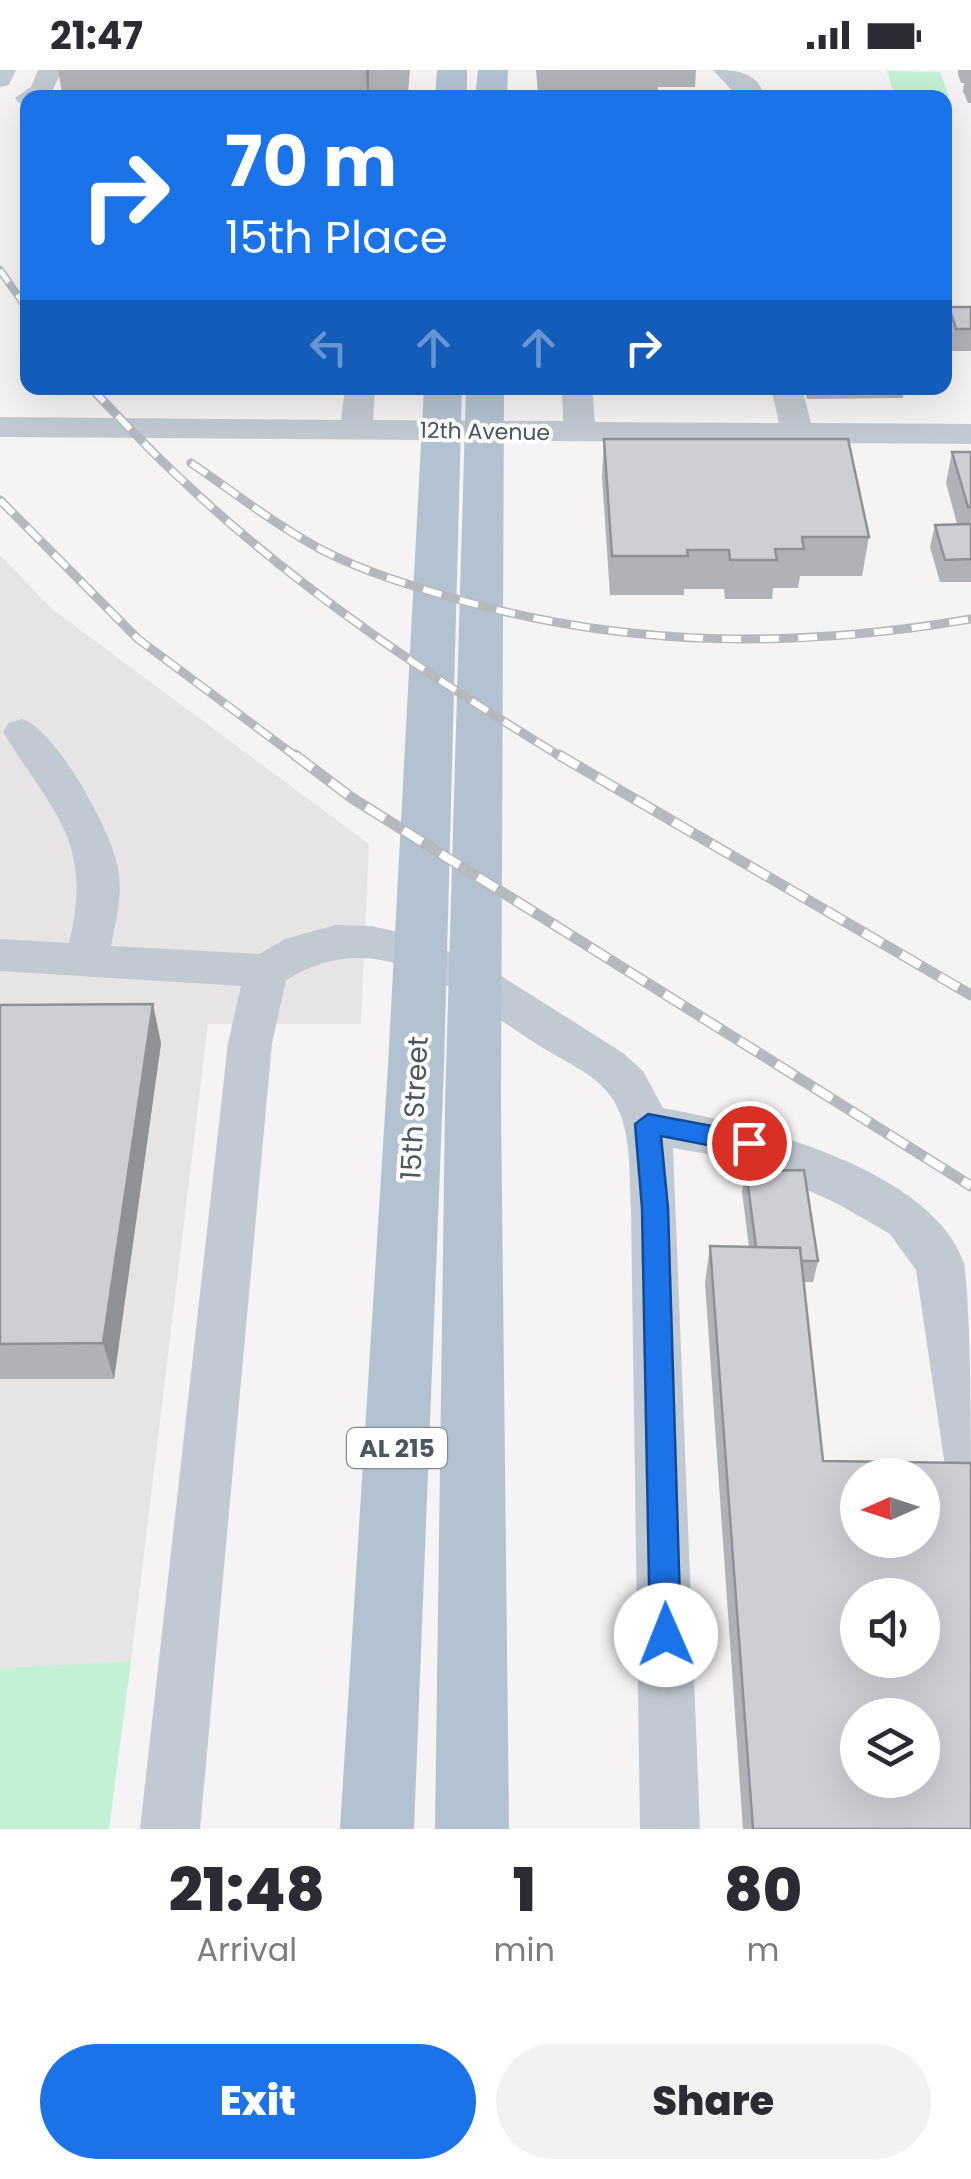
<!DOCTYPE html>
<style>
body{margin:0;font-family:Poppins,sans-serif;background:#f2f2f3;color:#2b2b33;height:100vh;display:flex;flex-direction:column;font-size:38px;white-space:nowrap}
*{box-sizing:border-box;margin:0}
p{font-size:32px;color:#7c7c81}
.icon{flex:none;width:55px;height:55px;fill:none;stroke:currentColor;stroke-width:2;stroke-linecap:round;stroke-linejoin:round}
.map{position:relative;height:1759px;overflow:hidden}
.panel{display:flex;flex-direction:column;background:#fff;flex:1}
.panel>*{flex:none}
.hud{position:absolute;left:20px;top:20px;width:932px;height:305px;border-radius:20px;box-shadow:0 10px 40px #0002;background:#1a73e8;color:#fff;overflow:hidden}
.needle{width:65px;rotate:267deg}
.buttons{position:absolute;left:840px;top:1388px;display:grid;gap:20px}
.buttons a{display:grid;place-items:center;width:100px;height:100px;border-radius:50%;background:#fff;box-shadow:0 10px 40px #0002;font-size:50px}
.pin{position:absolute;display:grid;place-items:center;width:85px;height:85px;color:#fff;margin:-42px;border:5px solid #fff;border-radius:50%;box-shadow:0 2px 10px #0007}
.me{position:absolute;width:110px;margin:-55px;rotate:359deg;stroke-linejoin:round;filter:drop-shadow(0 0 8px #0008)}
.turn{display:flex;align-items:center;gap:35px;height:210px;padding:0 40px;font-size:45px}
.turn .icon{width:130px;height:130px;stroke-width:2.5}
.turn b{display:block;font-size:70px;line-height:85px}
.lanes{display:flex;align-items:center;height:95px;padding:0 40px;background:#0003;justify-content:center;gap:50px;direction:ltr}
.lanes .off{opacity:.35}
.eta{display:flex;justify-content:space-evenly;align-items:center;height:170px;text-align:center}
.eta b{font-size:60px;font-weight:800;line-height:70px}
.action{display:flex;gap:20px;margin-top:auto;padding:20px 40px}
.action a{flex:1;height:115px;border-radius:60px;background:#1a73e8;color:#fff;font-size:40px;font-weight:800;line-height:115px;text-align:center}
.action a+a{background:#f2f2f3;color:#2b2b33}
.status{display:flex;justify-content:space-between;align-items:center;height:70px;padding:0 50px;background:#fff;direction:ltr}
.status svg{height:28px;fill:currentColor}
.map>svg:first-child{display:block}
</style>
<div class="status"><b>21:47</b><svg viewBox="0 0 49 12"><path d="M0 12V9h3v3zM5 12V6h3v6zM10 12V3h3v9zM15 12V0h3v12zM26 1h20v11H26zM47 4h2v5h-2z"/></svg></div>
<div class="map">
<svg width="971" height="1759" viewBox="0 0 971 1759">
<rect width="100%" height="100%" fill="#f5f3f3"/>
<polygon fill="#e6e4e5" points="0,485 52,539 369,774 361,954 208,954 131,1591 0,1598"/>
<g fill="#c3f1d5">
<polygon points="887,1 940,2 949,26 895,26"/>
<polygon points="131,1591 109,1759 0,1759 0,1598"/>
</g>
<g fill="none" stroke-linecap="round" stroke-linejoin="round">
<g fill="#c1cad2" fill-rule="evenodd">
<polygon points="0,0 16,0 9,15 0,17"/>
<polygon points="38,0 62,0 49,28 28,28 28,35 19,33 15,28 31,17"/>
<path d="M713,0C736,0 758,1 765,28H739Z"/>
<polygon points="345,318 375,318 373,350 563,351 562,318 592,318 595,352 779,353 771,318 802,318 811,353 971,354 971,374 0,367 0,347 341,350"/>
<path d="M22,649C56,659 112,762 118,798C123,825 116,850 111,876L259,884L285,869L336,855L371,856L407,864L492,900L623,983L643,1001L663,1038C751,1054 931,1098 964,1193C971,1243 971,1363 971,1421L952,1413L945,1396L916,1200L890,1164L838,1134L742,1090L673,1078L700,1759H640L631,1139C629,1105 632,1063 615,1033C599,1004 562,991 535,973C456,922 381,852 286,910L272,973L200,1759H140L228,973L241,916L0,901V869L69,873C94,771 53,743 3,662L9,653Z"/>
</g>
<g fill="#b3c2d1" fill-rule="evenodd">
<polygon points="437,0 467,0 467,28 435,28"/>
<polygon points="478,0 508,0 507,28 475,28"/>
<polygon points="424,318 462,318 444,996 414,1759 340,1759 388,996"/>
<polygon points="466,318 504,318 501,1036 509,1759 435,1759 445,1036"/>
</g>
<g stroke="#b5b8bd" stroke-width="8">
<polyline id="rail-far2" points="0,200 28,240"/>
</g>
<g stroke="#b5b8bd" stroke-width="9">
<g id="rail-far1">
<path d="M91,318C121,349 150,381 182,410C296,518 429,606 563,688"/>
<path d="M191,393C235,423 277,456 324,481C369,504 419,518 467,532C635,578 801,578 971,549"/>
<polyline points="0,430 138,569 298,688"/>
</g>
</g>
<g stroke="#b5b8bd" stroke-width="11">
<g id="rail">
<polyline points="295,685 352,728 971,1116"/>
<polyline points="559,685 971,925"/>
</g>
</g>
<use href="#rail-far2" stroke="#fff" stroke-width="5" stroke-dasharray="15" stroke-linecap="butt"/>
<use href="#rail-far1" stroke="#fff" stroke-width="6" stroke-dasharray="19" stroke-linecap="butt"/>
<use href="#rail" stroke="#fff" stroke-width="8" stroke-dasharray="22" stroke-linecap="butt"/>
</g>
<g fill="#b0b2b7">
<polygon points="58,0 410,0 408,23 370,22 369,28 63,28"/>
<polygon points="536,0 696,0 695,17 658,17 658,22 538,23"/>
<polygon points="958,0 971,0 971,33 968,33 963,21 964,13 961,13 958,4"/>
<polygon points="949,237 971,237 971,281 952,281 945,258"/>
<polygon points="639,318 771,318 771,320 639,321"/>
<polygon points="804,318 904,318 903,328 807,329"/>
<polygon points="604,369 869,467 862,506 800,506 798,518 773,518 772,529 725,529 724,519 684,519 684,525 610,525 602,407"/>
<polygon points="952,382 971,382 971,512 940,512 930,477 935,455 957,454 946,413"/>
<polygon points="0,935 161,973 114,1309 0,1309"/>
<polygon points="746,1101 818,1191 813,1212 804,1212 823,1391 971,1759 743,1759 705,1213 710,1176 749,1177 742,1122"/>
</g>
<g fill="#909195">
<polygon points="366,0 369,0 369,28 367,28"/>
<polygon points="153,934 161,973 114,1309 103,1273"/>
</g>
<g fill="#cdcfd5" stroke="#909195" stroke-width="2.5" fill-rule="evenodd">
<polygon points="949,237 971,237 971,259 956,259"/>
<polygon points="604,369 848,369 869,467 802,467 804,479 775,479 777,490 730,490 729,480 687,480 688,486 612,486"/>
<polygon points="952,382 971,382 971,437 968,437"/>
<polygon points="971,454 971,489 945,490 935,455"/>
<polygon points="153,934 103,1273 0,1274 0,935"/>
<polygon points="804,1100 818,1191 801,1191 800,1178 756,1177 746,1101"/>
<path d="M710,1176L800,1178L823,1391L971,1393V1759H753ZM858,1405H922V1470H858ZM858,1525H922V1590H858ZM858,1645H922V1710H858Z"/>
</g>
<polygon fill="#1a73e8" stroke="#114b97" stroke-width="2.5" points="648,1044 749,1063 761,1073 749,1083 661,1066 668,1138 681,1565 676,1576 666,1580 655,1576 650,1565 642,1138 635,1054"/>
<g text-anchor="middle" stroke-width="8" stroke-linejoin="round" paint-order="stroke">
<g font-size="22" fill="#4a5661" stroke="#fff">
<text transform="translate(485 361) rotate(1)" y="8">12th Avenue</text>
</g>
<rect fill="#fff" stroke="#808990" stroke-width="2.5" x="347" y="1358" width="100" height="40" rx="8"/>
<g font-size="25" font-weight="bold" fill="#4a5661">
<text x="397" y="1387">AL 215</text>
</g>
<g font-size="28" fill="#4a5661" stroke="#fff">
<text transform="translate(414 1038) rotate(-87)" y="10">15th Street</text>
</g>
</g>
</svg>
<div class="buttons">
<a><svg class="needle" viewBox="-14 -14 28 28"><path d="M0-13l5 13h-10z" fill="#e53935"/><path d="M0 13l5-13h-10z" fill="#7c7c81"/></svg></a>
<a><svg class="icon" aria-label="sound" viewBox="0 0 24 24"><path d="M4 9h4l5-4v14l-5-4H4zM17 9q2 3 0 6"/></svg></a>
<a><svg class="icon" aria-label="layers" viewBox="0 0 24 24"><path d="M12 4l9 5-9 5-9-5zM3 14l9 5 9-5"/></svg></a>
</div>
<div class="pin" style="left:749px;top:1073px;background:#d93025"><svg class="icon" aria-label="arrive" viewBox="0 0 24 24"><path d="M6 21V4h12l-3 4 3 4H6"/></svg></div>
<svg class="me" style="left:666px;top:1565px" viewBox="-20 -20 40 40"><circle r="19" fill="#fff"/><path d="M0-13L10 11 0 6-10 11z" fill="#1a73e8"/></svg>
<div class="hud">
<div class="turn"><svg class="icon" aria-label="right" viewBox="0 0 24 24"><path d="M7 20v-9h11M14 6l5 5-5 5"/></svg><div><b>70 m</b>15th Place</div></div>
<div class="lanes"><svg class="icon off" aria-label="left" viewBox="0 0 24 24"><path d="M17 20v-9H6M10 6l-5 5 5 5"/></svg><svg class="icon off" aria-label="ahead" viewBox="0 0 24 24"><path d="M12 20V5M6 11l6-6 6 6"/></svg><svg class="icon off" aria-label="ahead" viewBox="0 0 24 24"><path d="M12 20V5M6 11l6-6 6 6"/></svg><svg class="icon" aria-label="right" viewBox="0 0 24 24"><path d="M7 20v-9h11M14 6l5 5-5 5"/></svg></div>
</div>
</div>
<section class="panel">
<div class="eta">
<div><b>21:48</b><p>Arrival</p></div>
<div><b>1</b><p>min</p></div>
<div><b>80</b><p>m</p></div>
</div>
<div class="action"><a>Exit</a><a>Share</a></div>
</section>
